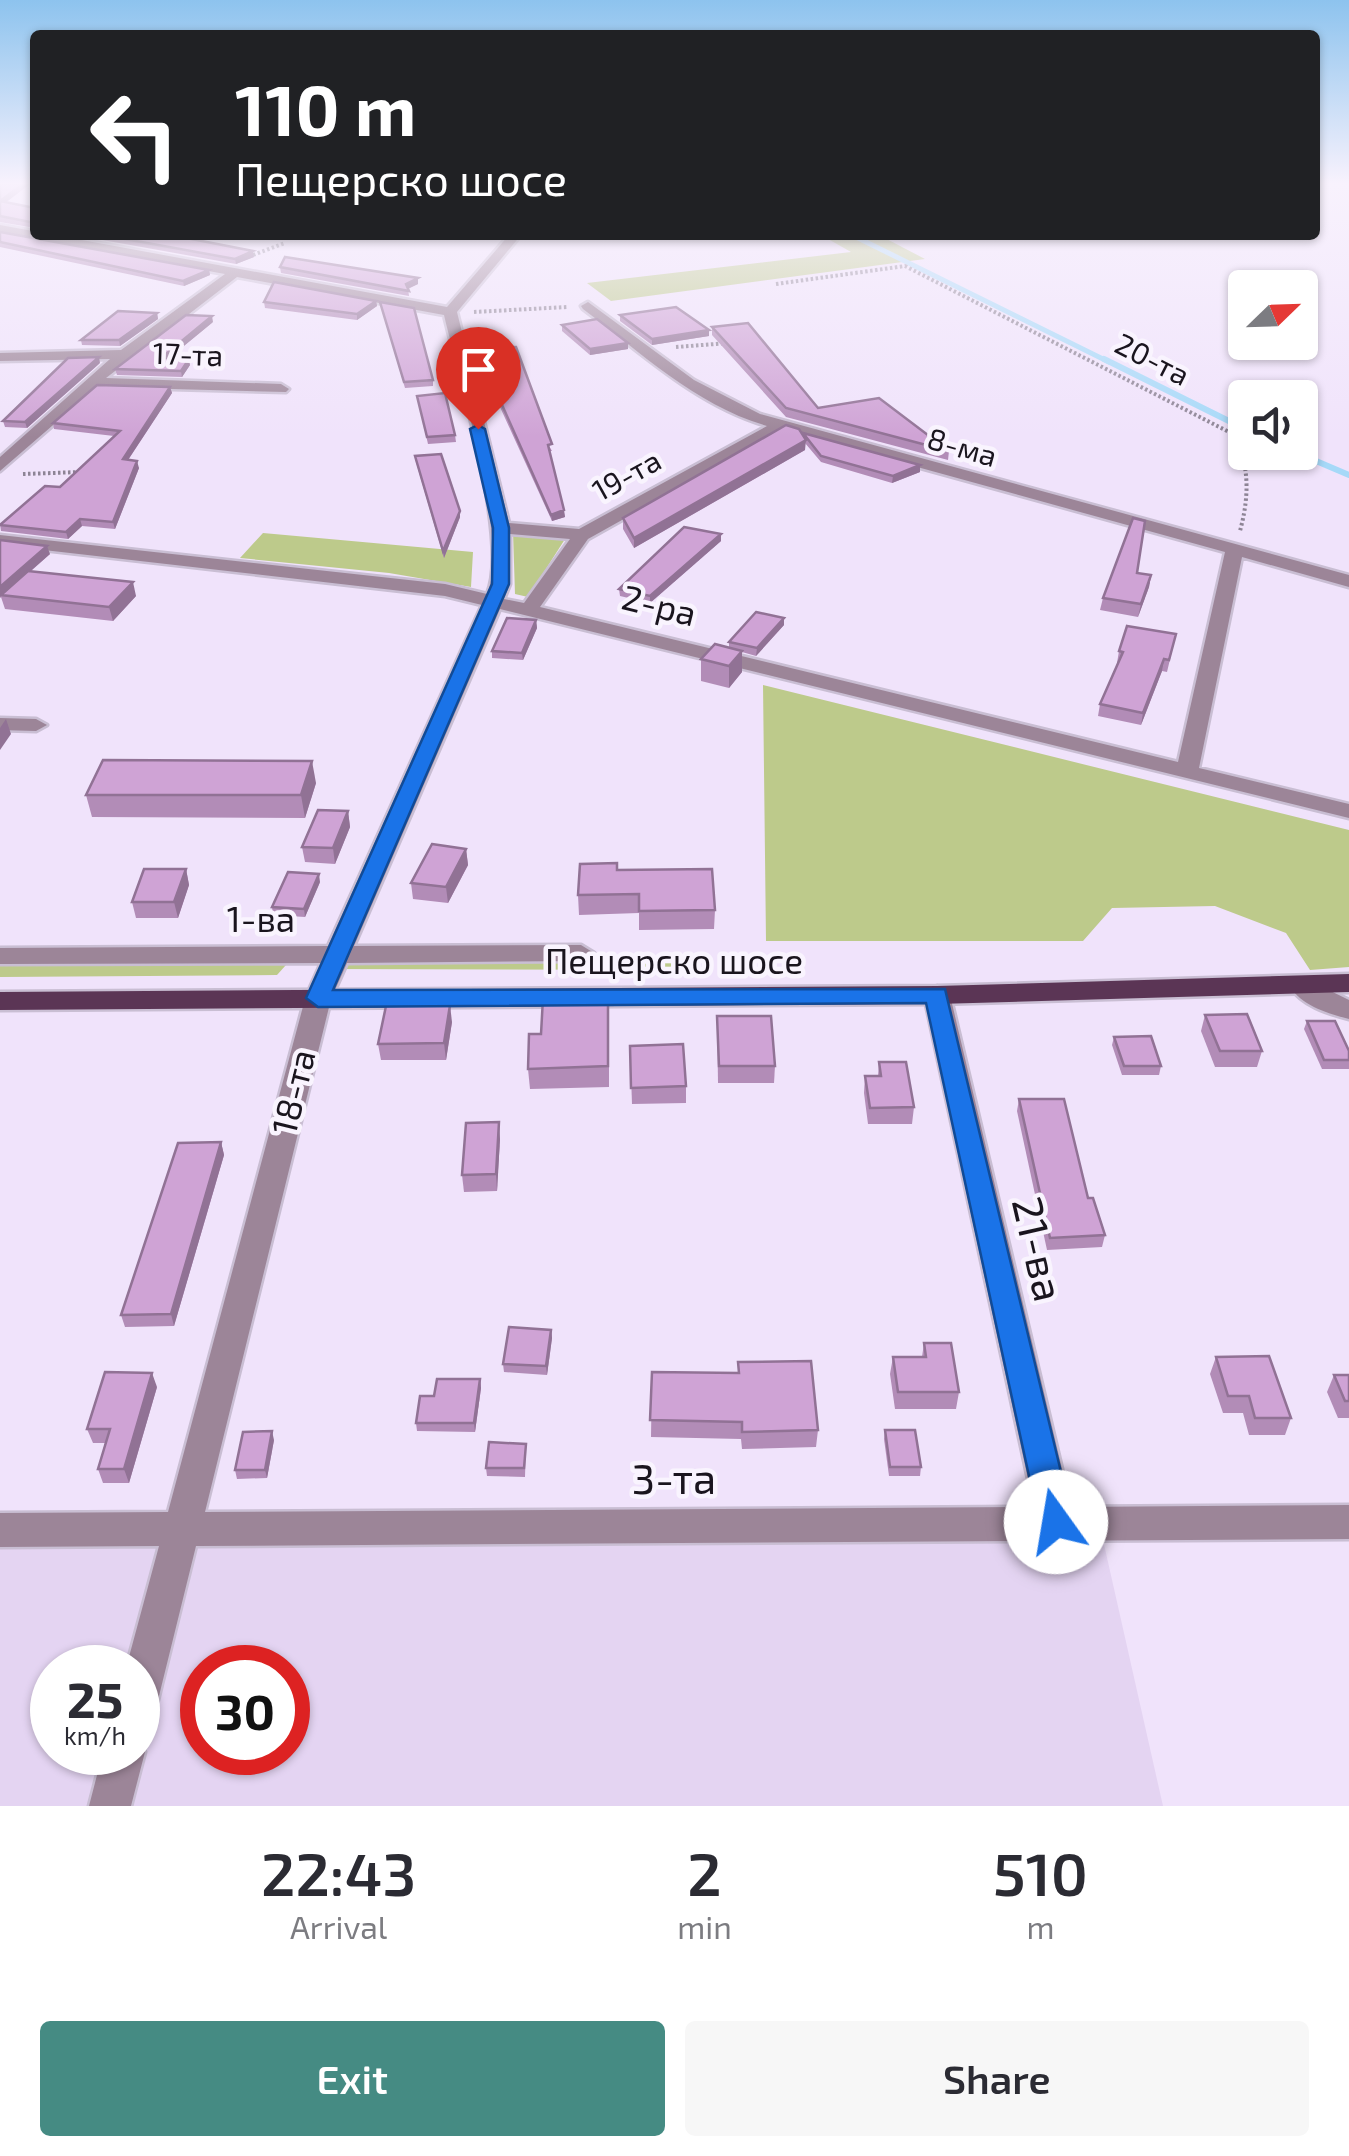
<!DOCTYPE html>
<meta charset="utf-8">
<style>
body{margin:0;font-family:"Exo 2",sans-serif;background:#f7f7f7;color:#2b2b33;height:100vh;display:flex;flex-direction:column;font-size:38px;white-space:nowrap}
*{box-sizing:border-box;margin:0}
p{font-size:32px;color:#7c7c81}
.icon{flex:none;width:55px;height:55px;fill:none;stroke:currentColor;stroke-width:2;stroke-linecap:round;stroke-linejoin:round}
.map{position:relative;height:1806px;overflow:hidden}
.side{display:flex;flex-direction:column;background:#fff;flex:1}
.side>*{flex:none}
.top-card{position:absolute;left:30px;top:30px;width:1290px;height:210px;border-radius:10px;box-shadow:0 2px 8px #0004;background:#202124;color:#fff;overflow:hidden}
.needle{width:65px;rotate:67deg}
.fabs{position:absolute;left:1228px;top:270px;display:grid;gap:20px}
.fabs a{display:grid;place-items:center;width:90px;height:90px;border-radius:10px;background:#fff;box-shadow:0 2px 8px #0004;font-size:50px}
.speed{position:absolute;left:30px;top:1645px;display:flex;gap:20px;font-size:50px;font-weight:700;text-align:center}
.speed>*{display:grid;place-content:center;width:130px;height:130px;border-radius:50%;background:#fff;box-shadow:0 2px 8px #0004;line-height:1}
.speed small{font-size:25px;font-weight:400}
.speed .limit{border:15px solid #d22;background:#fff;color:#111}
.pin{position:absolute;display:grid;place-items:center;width:85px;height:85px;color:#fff;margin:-102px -42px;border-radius:50% 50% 50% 0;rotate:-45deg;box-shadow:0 0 10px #0007}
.pin .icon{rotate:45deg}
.me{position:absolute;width:110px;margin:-55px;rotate:347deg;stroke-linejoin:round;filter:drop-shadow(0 0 8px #0008)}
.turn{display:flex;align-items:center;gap:35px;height:210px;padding:0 40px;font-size:45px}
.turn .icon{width:130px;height:130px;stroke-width:2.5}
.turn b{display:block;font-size:70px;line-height:85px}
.eta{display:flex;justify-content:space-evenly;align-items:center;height:170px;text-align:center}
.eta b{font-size:60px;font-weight:600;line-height:70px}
.button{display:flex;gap:20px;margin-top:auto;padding:20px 40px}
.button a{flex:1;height:115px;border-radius:10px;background:#458b83;color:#fff;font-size:40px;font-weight:600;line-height:115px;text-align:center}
.button a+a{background:#f7f7f7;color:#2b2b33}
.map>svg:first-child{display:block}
</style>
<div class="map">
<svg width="1349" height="1806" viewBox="0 0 1349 1806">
<rect width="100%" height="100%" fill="#f0e3fb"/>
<path fill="#e4d4f2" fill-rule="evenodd" d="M1101,1531L1163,1806H0V1549ZM52,1668H138V1752H52ZM202,1668H288V1752H202Z"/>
<g fill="#bdca8b">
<polygon points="821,235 879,235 925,259 611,301 587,283 851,252"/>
<polygon points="513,532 567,536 528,597 515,594"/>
<polygon points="263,533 473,552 471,587 389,573 240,558"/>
<polygon points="763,685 1349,830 1349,967 1310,970 1286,933 1215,906 1112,908 1083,941 766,941"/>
<polygon points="336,955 674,961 675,970 330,969"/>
<polygon points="0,965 286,965 277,975 0,977"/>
</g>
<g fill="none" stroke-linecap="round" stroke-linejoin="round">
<polyline stroke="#a6d9f8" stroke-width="5" points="852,235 1109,362"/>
<g stroke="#a6d9f8" stroke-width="6">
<polyline points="1104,359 1245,429"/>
<polyline points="1295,452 1349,475"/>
</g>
<g stroke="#c9bed3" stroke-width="5">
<g id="minor">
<path d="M0,225L447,307L509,235H521L457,312L509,523L579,529L767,426C697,406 640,352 583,309L581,306L588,302L694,380L760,414L1349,575V587L1242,557L1199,768L1349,804V818L500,609L354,946L581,945L594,953L581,961L347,963L331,999L205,1512L1034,1507L924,995L937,986L950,995L1071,1507L1349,1505V1539L196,1546L158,1700L152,1714L138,1720V1668H126L159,1546L0,1547V1513L168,1512L305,999L321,963L0,964V948L328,946L482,605L445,596L0,545V535L445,584L487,594C510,543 458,375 444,315L237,277L106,378L281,384L289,389L286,392L97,387L0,471V457L110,359L0,361V353L121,350L225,274L0,233ZM783,430L1225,552L1178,762L540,607L588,539ZM510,534L570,539L524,603L504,599L510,584Z"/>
<polygon points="0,718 36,719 47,725 36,731 0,730"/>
<path d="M1302,977L1349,1000V1019C1326,1013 1303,1006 1289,986L1293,980Z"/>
<polygon points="138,1737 145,1752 131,1806 89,1806 103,1752 138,1752"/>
</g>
</g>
<g stroke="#c9bed3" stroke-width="5">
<polygon id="major" points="1349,974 1349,992 937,1004 0,1010 0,992 937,986"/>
</g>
<g stroke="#8d8495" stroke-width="4" stroke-dasharray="2.5 2.5" stroke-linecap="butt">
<polyline points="253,255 285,243"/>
<path d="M776,284L905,266L1231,433C1251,462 1249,498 1240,531"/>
<polyline points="474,312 567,307"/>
<polyline points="676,347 729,343"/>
<polyline points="23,474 81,472"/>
</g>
<use href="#minor" fill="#9c8598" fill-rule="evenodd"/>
<use href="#major" fill="#5b3555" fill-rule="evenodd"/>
</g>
<g fill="#b28cb7">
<polygon points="0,184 30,184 6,202 35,208 35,228 0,222"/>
<polygon points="0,232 209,270 210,275 184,286 0,247"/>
<polygon points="75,235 171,235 254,257 236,264"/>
<polygon points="280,267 418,278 418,284 408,289 409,296 281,273"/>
<polygon points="376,301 377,306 357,320 265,308 264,302"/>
<polygon points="380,302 433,380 433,386 405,388"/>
<polygon points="157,313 158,319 120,346 82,345 81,340"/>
<polygon points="620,315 709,330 709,336 652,345 620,321"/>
<polygon points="213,322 169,358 190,365 182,377 117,375 115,369"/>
<polygon points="562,325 628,343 628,349 590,355 562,331"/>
<polygon points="712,327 818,408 949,451 948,460 786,417 712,335"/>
<polygon points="491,348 552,451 550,451 565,517 552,521 495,396 495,389 502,389"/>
<polygon points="100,363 27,428 5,427 3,421"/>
<polygon points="170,387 172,393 128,460 139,468 115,529 82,526 68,539 1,531 0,524 60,487 114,436 54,429 53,423"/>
<polygon points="417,396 455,435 456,442 428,444"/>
<polygon points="803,433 920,472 892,483 821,462 805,443 805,450 634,548 623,529 623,518 803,436"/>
<polygon points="415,456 460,517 444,558 416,462"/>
<polygon points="721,534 721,541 650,603 620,596 619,589"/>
<polygon points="0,540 50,554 31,571 136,596 113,621 5,609 1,597 0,598"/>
<polygon points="1137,573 1151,575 1149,587 1138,617 1100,610 1103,598"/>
<polygon points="784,618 784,625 756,656 742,652 742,672 729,688 701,681 701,659 729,648 729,642"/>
<polygon points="536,620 537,628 523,660 492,658 492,651"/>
<polygon points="1176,634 1167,672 1162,671 1141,725 1098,716 1100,704 1118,663 1117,663 1119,651"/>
<polygon points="316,783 305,818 92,817 86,795"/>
<polygon points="348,811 350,827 335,864 305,862 302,847"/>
<polygon points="466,849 468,865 448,903 413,899 411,883"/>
<polygon points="186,869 189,885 178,918 136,918 132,902"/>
<polygon points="617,870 715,910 714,929 639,930 639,913 579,915 578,895"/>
<polygon points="320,882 305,917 273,915 272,907"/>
<polygon points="1205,1015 1262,1051 1257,1067 1215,1067 1201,1031"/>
<polygon points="717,1016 775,1066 774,1083 718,1083"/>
<polygon points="609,1017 609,1087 530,1089 528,1069 541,1034"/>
<polygon points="1307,1021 1349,1051 1349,1069 1322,1069 1304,1029"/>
<polygon points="452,1022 446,1060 381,1060 378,1044"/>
<polygon points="1114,1037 1161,1066 1159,1075 1122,1075 1112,1045"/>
<polygon points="630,1046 686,1086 686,1103 632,1104"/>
<polygon points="879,1062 914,1107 912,1124 868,1124 864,1093 865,1076 878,1076"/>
<polygon points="1019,1099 1088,1198 1105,1235 1102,1247 1047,1250 1017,1111"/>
<polygon points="500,1139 497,1191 464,1192 462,1175"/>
<polygon points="221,1142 224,1155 174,1326 125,1327 121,1315"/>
<polygon points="551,1330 552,1338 547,1375 504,1372 503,1364"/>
<polygon points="924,1343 959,1392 956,1409 895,1409 890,1374 893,1357 922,1357"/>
<polygon points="1216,1357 1291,1418 1285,1435 1249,1435 1243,1413 1223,1413 1210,1374"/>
<polygon points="738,1362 818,1430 816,1447 742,1449 741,1439 651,1437 652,1372 738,1373"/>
<polygon points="1334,1375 1349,1375 1349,1418 1338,1418 1327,1392"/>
<polygon points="480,1379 481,1388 475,1432 417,1431 416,1423"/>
<polygon points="157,1387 129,1483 103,1483 98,1469 105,1443 93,1443 87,1429"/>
<polygon points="885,1430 921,1467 920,1476 889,1476 884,1439"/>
<polygon points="274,1440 267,1478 237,1479 235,1470"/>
<polygon points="526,1444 525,1477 487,1476 486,1468"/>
</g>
<g fill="#917295">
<polygon points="23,184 30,184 1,206 0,201"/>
<polygon points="253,251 254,257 236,264 235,259"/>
<polygon points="209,270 210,275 184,286 183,281"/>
<polygon points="418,278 418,284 407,289 406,284"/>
<polygon points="376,301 377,306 357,320 357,314"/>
<polygon points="157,313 158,319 120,346 119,340"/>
<polygon points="212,316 213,322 162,364 161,358"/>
<polygon points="709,330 709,336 652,345 652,339"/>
<polygon points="628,343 628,349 590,355 590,349"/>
<polygon points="99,357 100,363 27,428 25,422"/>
<polygon points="189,359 190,365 182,377 181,371"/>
<polygon points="170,387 172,393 124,466 123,459"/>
<polygon points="806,440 805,450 634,548 634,538"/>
<polygon points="137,461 139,468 115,529 113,522"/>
<polygon points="920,465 920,472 892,483 893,476"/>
<polygon points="564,510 565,517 552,521 551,515"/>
<polygon points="460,511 460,517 444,558 443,551"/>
<polygon points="80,519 82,526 68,539 66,532"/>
<polygon points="721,534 721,541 650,603 650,596"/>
<polygon points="47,546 50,554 3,595 1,595 0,598 0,587"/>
<polygon points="1151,575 1149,587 1138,617 1141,604"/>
<polygon points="133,582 136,596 113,621 109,607"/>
<polygon points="784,618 784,625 756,656 757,648"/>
<polygon points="536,620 537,628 523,660 522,653"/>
<polygon points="742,651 742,672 729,688 729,666"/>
<polygon points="1164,659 1162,671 1141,725 1143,713"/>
<polygon points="6,719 11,734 0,750 0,728"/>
<polygon points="312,761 316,783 305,818 301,795"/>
<polygon points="348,811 350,827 335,864 333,848"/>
<polygon points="466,849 468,865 448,903 446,887"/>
<polygon points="186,869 189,885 178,918 174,902"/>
<polygon points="319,874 320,882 305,917 304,909"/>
<polygon points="450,1005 452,1022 446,1060 444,1043"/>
<polygon points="499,1122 500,1139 497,1191 496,1174"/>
<polygon points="221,1142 224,1155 174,1326 171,1314"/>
<polygon points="551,1330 552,1338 547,1375 546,1366"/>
<polygon points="152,1373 157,1387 129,1483 124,1469"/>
<polygon points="480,1379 481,1388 475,1432 474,1423"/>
<polygon points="272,1431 274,1440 267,1478 265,1470"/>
</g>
<g fill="#cfa3d5" stroke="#917295" stroke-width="2.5">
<polygon points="0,184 23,184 0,201 35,208 35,223 0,216"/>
<polygon points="0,232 209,270 183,281 0,242"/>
<polygon points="103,235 171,235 253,251 235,259"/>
<polygon points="285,257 418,278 406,284 409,291 280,267"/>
<polygon points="274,282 376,301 357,314 264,302"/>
<polygon points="380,302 414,308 433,380 404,382"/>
<polygon points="676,307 709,330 652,339 620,315"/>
<polygon points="118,311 157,313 119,340 81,340"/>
<polygon points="186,315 212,316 161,358 189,359 181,371 115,369"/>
<polygon points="597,319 628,343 590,349 562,325"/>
<polygon points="748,323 818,408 879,398 949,451 786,408 712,327"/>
<polygon points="516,347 552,444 548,445 564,510 551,515 495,389 504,389 491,348"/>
<polygon points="99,357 25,422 3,421 68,358"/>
<polygon points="97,385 170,387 123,459 137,461 113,522 80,519 66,532 0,525 45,486 60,487 120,431 53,423"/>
<polygon points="445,393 455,435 427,437 417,396"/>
<polygon points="786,425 799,429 806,440 634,538 623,518"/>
<polygon points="803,433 920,465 893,476 821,456"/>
<polygon points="441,454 460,511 443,551 415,456"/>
<polygon points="1133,518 1145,521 1137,573 1151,575 1141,604 1103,598"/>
<polygon points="684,527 721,534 650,596 619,589"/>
<polygon points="0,540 47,546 0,587"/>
<polygon points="28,571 133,582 109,607 1,595"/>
<polygon points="756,612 784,618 757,648 729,642"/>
<polygon points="507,618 536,620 522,653 492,651"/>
<polygon points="1127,626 1176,634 1169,660 1164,659 1143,713 1100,704 1123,652 1119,651"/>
<polygon points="715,644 742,651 729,666 701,659"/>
<polygon points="103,760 312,761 301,795 86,795"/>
<polygon points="318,810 348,811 333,848 302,847"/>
<polygon points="432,844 466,849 446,887 411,883"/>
<polygon points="617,863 617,870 712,869 715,910 639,911 639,894 578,895 580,864"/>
<polygon points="144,869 186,869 174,902 132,902"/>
<polygon points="288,872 319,874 304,909 272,907"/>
<polygon points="608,997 608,1066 528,1069 529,1034 541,1034 543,998"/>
<polygon points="450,1005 444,1043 378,1044 386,1006"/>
<polygon points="1247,1014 1262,1051 1220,1051 1205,1015"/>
<polygon points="717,1016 771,1016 775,1066 719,1066"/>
<polygon points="1307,1021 1335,1021 1349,1051 1349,1060 1324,1060"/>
<polygon points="1151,1036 1161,1066 1124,1066 1114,1037"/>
<polygon points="683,1044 686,1086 631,1088 630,1046"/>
<polygon points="879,1062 906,1062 914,1107 870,1108 865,1076 881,1076"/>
<polygon points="1019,1099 1064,1099 1088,1198 1093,1198 1105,1235 1050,1238"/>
<polygon points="499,1122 496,1174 462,1175 466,1123"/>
<polygon points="221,1142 171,1314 121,1315 178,1143"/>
<polygon points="509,1327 551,1330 546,1366 503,1364"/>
<polygon points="924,1343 951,1343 959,1392 898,1392 893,1357 926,1357"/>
<polygon points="1269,1356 1291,1418 1255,1418 1249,1396 1228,1396 1216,1357"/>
<polygon points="811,1361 818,1430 742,1432 742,1422 650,1420 652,1372 739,1373 738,1362"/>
<polygon points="105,1372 152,1373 124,1469 98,1469 110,1429 87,1429"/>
<polygon points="1334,1375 1349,1375 1349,1401 1345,1401"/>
<polygon points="437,1379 480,1379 474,1423 416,1423 420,1396 434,1396"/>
<polygon points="885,1430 915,1430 921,1467 890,1467"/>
<polygon points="272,1431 265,1470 235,1470 243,1432"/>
<polygon points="489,1442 526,1444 524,1468 486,1468"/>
</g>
<linearGradient id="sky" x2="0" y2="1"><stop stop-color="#8dc3ee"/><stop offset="0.42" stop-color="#f8f2fd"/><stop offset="1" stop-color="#f8f2fd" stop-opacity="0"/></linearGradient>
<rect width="1349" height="437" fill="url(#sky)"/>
<polygon fill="#1a73e8" stroke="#114b97" stroke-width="2.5" points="478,425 485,429 509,528 509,584 333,990 945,989 1073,1522 1068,1532 1056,1537 1044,1532 1039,1522 926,1003 318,1007 306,998 492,584 493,528 470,429"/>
<g text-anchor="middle" stroke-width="9" stroke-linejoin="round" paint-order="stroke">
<g font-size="30" fill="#1a151e" stroke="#f9f4fe">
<text transform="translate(188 355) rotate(2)" y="10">17-та</text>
<text transform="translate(1152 360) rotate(27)" y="10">20-та</text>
<text transform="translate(962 448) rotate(16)" y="10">8-ма</text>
<text transform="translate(627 476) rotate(-29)" y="10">19-та</text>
</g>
<g font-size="35" fill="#1a151e" stroke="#f9f4fe">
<text transform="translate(659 606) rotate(14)" y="12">2-ра</text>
<text x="261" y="932">1-ва</text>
<text x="674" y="974">Пещерско шосе</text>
<text transform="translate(294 1092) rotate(-76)" y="12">18-та</text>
</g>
<g font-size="42" fill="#1a151e" stroke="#f9f4fe">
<text transform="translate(1038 1249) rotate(77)" y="15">21-ва</text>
<text x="674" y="1494">3-та</text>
</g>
</g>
</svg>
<div class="fabs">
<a><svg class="needle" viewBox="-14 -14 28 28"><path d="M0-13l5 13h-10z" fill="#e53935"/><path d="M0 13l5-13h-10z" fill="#7c7c81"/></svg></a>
<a><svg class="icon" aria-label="sound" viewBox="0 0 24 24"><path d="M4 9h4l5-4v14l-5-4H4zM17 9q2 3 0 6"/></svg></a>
</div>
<div class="speed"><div>25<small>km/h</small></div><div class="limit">30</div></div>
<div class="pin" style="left:478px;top:429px;background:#d93025"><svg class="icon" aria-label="arrive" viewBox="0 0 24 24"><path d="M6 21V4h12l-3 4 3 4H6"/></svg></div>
<svg class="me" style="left:1056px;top:1522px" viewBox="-20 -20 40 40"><circle r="19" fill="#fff"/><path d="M0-13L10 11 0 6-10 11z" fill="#1a73e8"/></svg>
<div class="top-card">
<div class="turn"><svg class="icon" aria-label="left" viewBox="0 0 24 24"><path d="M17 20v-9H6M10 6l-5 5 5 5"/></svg><div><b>110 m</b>Пещерско шосе</div></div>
</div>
</div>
<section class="side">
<div class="eta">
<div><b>22:43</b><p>Arrival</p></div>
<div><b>2</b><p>min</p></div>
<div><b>510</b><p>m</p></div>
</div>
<div class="button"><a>Exit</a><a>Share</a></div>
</section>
